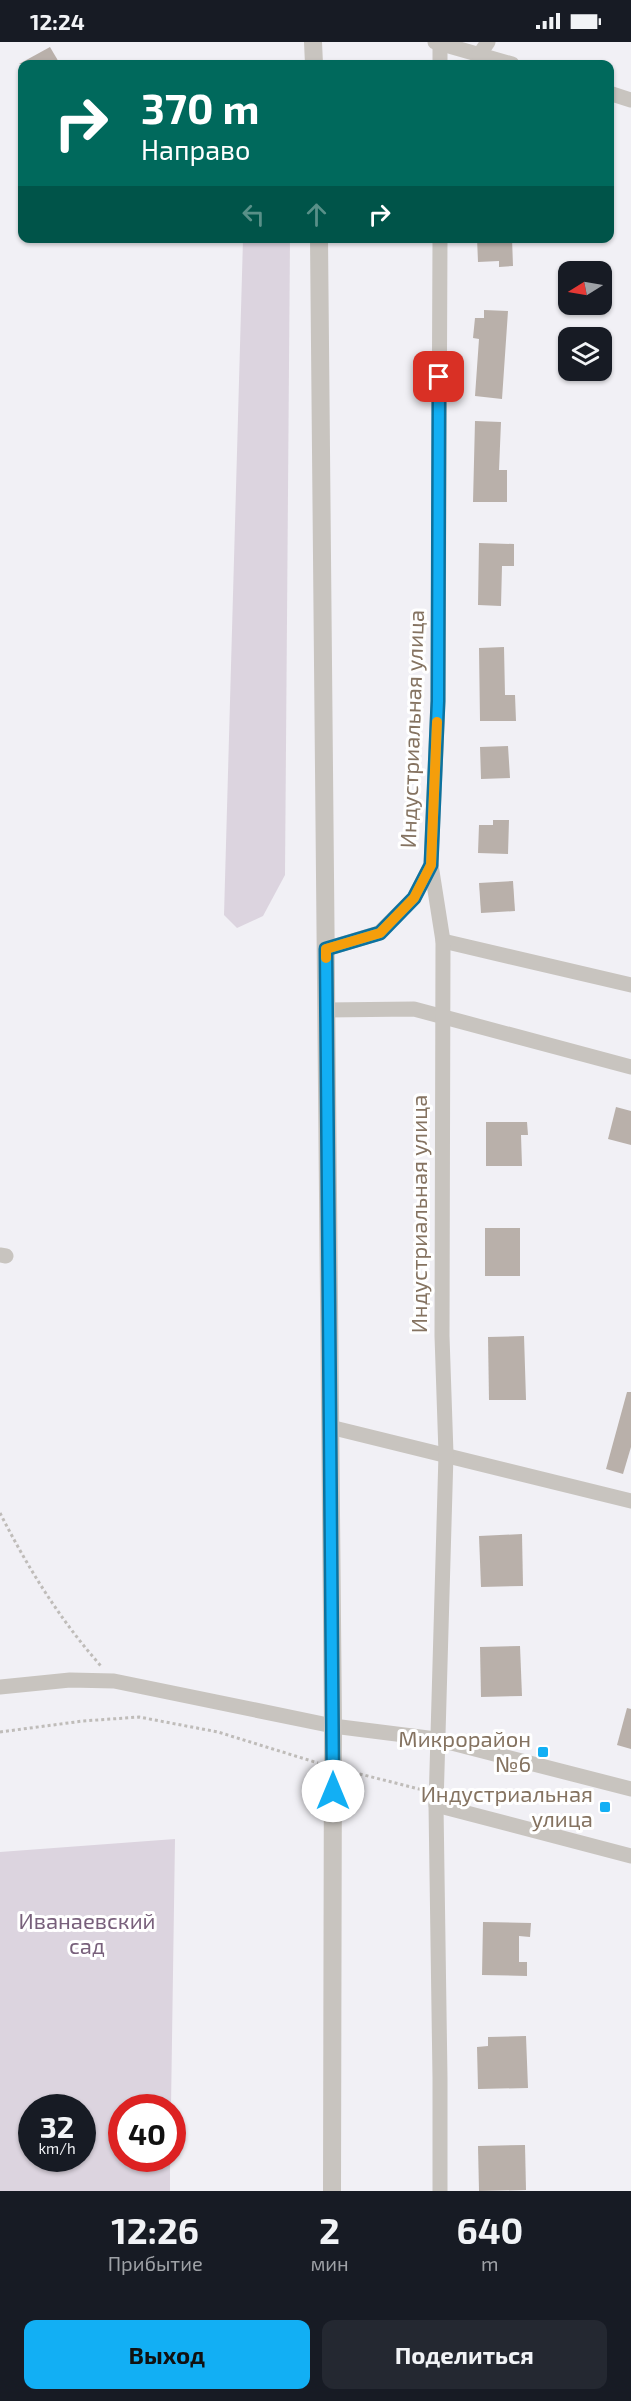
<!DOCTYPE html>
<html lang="ru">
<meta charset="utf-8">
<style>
body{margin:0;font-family:"Exo 2",sans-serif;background:#242831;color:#f1f3f6;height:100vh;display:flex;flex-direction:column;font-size:22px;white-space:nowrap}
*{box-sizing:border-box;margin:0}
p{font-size:20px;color:#9ea1a6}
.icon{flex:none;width:33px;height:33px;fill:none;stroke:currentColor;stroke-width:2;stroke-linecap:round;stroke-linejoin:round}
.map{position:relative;height:2149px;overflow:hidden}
.details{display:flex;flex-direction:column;background:#171b24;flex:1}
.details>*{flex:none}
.guide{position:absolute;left:18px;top:18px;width:596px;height:183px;border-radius:12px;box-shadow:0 2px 4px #0004;background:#00695c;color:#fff;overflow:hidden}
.needle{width:39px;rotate:259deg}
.buttons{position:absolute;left:558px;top:219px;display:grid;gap:12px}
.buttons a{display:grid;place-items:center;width:54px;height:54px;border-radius:12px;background:#171b24;box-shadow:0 2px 4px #0004;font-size:30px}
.speed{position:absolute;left:18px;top:2052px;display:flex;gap:12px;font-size:30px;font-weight:700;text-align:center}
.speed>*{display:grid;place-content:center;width:78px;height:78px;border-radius:50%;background:#171b24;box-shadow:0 2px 4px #0004;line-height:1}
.speed small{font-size:15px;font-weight:400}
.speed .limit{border:9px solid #d22;background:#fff;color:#111}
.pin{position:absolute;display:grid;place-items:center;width:51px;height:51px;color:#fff;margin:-26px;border-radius:12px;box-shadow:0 3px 9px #0006}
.me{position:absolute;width:66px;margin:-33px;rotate:0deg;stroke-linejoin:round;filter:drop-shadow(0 0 4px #0008)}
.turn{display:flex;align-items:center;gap:21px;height:126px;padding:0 24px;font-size:27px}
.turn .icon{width:78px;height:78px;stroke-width:2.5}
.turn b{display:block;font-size:42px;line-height:51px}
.lanes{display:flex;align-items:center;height:57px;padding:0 24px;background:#0003;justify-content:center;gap:30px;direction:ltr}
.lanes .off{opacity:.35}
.eta{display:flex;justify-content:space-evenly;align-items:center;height:102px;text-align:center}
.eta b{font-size:36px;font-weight:700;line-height:42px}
.cta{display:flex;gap:12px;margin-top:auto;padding:12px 24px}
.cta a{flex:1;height:69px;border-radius:12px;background:#12aff4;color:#111;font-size:24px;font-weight:700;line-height:69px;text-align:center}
.cta a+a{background:#242831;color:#f1f3f6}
.status{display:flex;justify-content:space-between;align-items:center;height:42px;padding:0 30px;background:#171b24;direction:ltr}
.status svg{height:16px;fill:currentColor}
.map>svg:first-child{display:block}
</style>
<div class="status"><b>12:24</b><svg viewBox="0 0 49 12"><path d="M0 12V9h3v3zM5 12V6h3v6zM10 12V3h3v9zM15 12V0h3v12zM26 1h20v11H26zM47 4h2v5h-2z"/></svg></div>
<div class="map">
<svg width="631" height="2149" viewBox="0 0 631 2149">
<rect width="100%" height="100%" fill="#f1f0f5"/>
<g fill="#dcd4df" fill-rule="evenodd">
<polygon points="243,197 290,197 285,833 263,874 237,886 224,873"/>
<path d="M175,1797L171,2065L122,2066V2116L170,2117V2149H0V1810ZM32,2066H82V2116H32Z"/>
</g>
<g fill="#b9b0aa">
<polygon points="50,5 60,22 19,22"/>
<polygon points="477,196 512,196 513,224 499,225 499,219 478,220"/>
<polygon points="484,268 508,269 502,357 475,354 479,297 473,296 475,276 484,276"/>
<polygon points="475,379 501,380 499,428 507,428 507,460 473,460"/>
<polygon points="479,501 514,502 514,524 502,524 501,564 478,563"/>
<polygon points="504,605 505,653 515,653 516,679 480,679 479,606"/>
<polygon points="508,704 510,736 481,737 480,705"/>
<polygon points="493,778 509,778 508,812 478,811 479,783 493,783"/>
<polygon points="513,839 515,869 481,871 479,841"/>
<polygon points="616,1065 631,1069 631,1103 608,1097"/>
<polygon points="486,1080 527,1080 528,1093 521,1093 522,1124 486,1124"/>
<rect x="485" y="1186" width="35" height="48"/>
<polygon points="524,1294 526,1358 489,1358 488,1295"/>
<polygon points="627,1350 631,1350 631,1405 623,1432 606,1427"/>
<polygon points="522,1492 523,1544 481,1545 479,1494"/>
<polygon points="520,1604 522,1654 481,1655 480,1605"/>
<polygon points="627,1666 631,1667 631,1707 617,1703"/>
<polygon points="483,1880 531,1881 530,1895 519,1894 519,1920 527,1920 527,1934 482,1933"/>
<polygon points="526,1994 528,2046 478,2047 477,2005 488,2004 488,1995"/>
<polygon points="525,2103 526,2148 479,2149 478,2104"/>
</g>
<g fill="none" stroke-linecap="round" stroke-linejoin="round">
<g stroke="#bfbcb9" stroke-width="3" stroke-dasharray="3 3" stroke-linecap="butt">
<path d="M0,1471C28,1526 60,1578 101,1624"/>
<polyline points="0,1690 83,1679 139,1675 218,1690 318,1721"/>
<polyline points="348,1729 423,1748"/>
</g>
<g stroke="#c8c4bf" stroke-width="15">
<polyline points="435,0 512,22"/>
<polyline points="479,13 488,0"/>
<polyline points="440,22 440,1"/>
<polyline points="609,51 631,58"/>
<polyline points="443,899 631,943"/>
<polyline points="326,907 379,891 414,856 431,823"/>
<polyline points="326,968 414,967 631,1025"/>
<polyline points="0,1213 6,1214"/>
<polyline points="330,1385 631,1459"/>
<polyline points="0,1645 70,1638 114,1639 333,1684 436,1697 631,1747"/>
<polyline points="436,1763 631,1814"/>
<polyline points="440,2149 440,2036 436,1763 446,1412 442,1294 443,899 431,823 438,659 440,196"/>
</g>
<g stroke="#c8c4bf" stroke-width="18">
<polyline points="313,0 314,22"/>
<polyline points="319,196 333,1684 332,2149"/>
</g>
</g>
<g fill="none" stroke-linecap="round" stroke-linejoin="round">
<g stroke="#0c729f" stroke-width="15">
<polyline id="route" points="333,1749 326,907 380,891 414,856 431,823 438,659 439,335"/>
</g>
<use href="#route" stroke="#12aff4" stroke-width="10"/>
<polyline stroke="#f59e0b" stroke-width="10" points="326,916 326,907 380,891 414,856 431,823 437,680"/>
</g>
<g fill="#12aff4" stroke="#fff" stroke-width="2">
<rect x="537" y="1704" width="12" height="12" rx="3"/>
<rect x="599" y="1759" width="12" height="12" rx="3"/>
</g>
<g text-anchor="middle" stroke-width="6" stroke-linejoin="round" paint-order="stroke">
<g font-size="22" fill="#857361" stroke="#fff">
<text transform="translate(412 687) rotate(-88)" y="8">Индустриальная улица</text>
<text transform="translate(419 1172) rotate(-90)" y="8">Индустриальная улица</text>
</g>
<g font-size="22" fill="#857361" stroke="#fff" text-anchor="end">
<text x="531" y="1705">Микрорайон<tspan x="531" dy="25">№6</tspan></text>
<text x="593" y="1760">Индустриальная<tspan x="593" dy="25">улица</tspan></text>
</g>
<g font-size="22" fill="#78607b" stroke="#fff">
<text x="87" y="1887">Иванаевский<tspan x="87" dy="25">сад</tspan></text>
</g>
</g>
</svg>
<div class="buttons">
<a><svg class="needle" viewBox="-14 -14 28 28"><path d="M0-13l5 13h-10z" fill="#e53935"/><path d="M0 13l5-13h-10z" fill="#9ea1a6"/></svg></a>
<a><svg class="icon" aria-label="layers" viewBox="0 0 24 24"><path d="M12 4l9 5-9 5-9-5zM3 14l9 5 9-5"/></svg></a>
</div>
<div class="speed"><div>32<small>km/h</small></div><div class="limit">40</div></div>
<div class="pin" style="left:439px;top:335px;background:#d93025"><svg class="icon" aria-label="arrive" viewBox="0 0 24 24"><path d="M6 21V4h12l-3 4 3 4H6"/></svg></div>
<svg class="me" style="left:333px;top:1749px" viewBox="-20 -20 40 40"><circle r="19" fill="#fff"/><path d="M0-13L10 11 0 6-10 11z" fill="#12aff4"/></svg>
<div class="guide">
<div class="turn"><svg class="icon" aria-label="right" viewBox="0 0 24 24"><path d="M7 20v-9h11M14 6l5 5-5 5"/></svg><div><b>370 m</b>Направо</div></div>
<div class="lanes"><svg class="icon off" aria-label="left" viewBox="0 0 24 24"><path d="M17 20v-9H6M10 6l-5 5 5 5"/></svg><svg class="icon off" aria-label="ahead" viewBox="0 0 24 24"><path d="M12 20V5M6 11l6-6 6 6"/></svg><svg class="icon" aria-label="right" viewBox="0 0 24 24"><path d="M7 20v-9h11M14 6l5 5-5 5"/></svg></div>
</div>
</div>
<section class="details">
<div class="eta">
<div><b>12:26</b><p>Прибытие</p></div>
<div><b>2</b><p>мин</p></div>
<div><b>640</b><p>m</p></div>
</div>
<div class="cta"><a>Выход</a><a>Поделиться</a></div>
</section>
